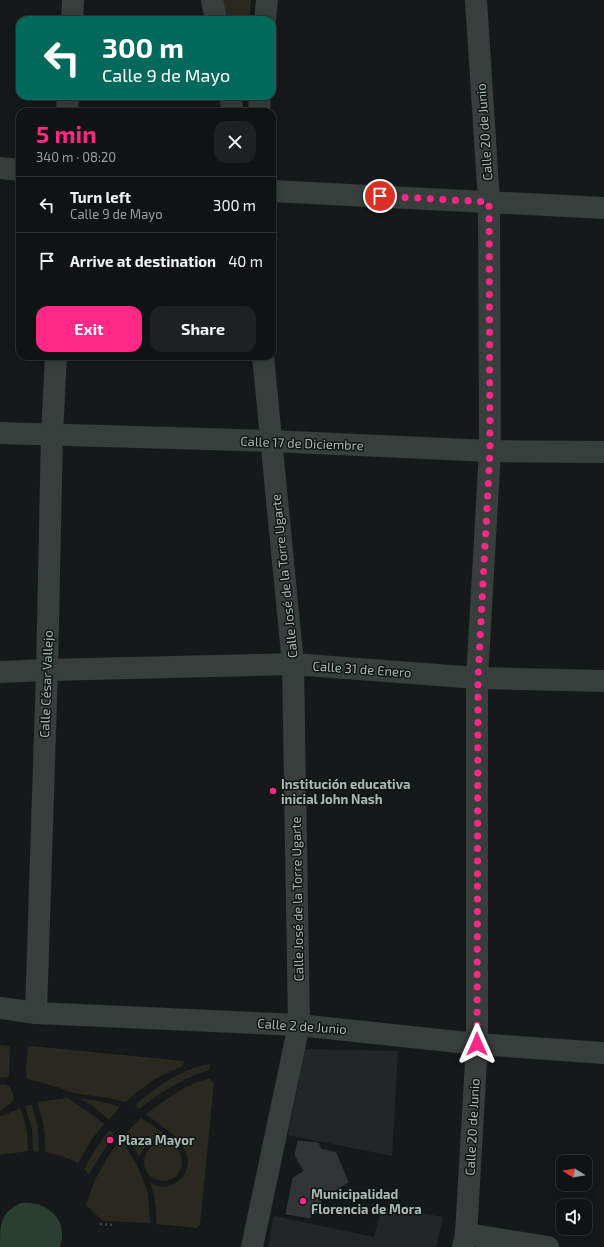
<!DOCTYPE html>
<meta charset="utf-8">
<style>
body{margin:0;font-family:"Exo 2",sans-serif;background:#1e2021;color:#f1f3f6;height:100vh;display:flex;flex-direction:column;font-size:15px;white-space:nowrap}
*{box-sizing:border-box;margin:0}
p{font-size:13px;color:#9c9ea0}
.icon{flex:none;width:22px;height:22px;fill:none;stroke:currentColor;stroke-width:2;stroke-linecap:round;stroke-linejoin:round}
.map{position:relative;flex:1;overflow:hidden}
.panel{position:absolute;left:16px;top:108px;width:260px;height:252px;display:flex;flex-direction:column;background:#101313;border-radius:12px;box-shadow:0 2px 10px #0003,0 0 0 1px #303233}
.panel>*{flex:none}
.guide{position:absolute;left:16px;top:16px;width:260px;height:84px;border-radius:12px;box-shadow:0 2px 10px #0003,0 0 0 1px #303233;background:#00695c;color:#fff;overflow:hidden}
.needle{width:26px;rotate:281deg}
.buttons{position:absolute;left:556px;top:1155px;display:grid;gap:8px}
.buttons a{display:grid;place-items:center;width:36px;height:36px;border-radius:8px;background:#101313;box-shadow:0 2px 10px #0003,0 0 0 1px #303233;font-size:20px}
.pin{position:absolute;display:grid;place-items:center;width:34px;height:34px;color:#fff;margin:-17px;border:2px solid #fff;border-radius:50%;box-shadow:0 1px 4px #0007}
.me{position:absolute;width:44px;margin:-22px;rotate:0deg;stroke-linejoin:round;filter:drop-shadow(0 0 3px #0008)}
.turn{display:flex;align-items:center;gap:14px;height:84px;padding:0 20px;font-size:18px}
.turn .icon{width:52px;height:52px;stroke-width:2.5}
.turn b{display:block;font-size:28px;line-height:34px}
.round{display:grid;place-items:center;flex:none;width:42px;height:42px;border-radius:12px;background:#1e2021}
.headline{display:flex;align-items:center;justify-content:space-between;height:68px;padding:0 20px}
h1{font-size:24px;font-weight:700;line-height:30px;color:#ff2887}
.primary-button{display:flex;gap:8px;margin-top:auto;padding:8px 20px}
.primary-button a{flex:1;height:46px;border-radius:12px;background:#ff2887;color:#fff;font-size:16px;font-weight:700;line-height:46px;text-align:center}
.primary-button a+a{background:#1e2021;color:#f1f3f6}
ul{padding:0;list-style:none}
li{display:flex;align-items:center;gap:12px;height:56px;padding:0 20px;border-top:1px solid #303233}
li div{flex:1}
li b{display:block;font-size:15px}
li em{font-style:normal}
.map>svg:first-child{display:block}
</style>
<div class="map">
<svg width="604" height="1247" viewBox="0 0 604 1247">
<rect width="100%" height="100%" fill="#161919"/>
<g fill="#222626">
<polygon points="305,1049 398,1051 392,1156 288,1135"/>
<polygon points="382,1206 443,1217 436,1247 268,1247 274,1216 374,1237"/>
</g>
<g fill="#292920">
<polygon points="216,0 251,0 249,20 219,20"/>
<polygon points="0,1045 10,1046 9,1077 0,1078"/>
<polygon points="31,1046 184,1061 183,1066 155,1079 137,1092 125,1102 109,1098 72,1093 57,1087 27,1079 26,1068 28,1047"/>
<path d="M210,1064L209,1070C180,1080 163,1091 139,1109L135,1105C152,1091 170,1077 191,1069C197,1067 203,1065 210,1064Z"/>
<path d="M209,1078L214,1083L200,1225L197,1228L156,1224C157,1209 155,1197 150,1182C152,1184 156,1185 158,1186C173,1190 188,1176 188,1162C188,1156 186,1152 183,1147C175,1133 158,1124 146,1114L168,1098L188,1086Z"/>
<polygon points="3,1084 10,1086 14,1098 11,1103 0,1111 0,1085"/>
<path d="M67,1098L86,1110L104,1124L92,1139L78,1163L62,1156L45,1152C46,1133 43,1120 37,1102Z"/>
<polygon points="79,1098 99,1101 120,1107 109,1120 93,1106"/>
<polygon points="29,1105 32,1105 38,1128 39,1152 33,1151 32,1129 25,1107 26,1106"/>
<path d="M20,1108C26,1122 28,1136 28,1151L0,1155V1117Z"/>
<path d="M141,1118L154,1126L167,1137C152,1139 146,1143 139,1157L135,1149L124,1135Z"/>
<polygon points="109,1130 114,1134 89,1174 84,1169 95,1150"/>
<polygon points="121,1139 137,1165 148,1193 150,1223 103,1221 86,1205 95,1180 107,1158"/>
<circle cx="163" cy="1162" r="19"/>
</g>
<path fill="#2b3e32" d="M21,1203C48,1201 69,1220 60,1247H0C0,1223 0,1213 21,1203Z"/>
<polygon fill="#313535" stroke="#303535" points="298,1141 318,1143 321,1149 336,1153 348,1182 321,1200 318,1213 311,1213 310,1218 286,1214 293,1178 304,1171 295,1155"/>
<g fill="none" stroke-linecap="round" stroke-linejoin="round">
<polyline stroke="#3d4542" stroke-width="2.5" stroke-dasharray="2 3" stroke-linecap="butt" points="100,1224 113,1225"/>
<g stroke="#373e3c" stroke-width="22">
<polyline points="212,0 216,20"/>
<polyline points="72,20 73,0"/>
<polyline points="265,20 267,0"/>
<polyline points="230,96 233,112"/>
<polyline points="67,112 68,96"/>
<polyline points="259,112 260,96"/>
<polyline points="0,168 20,170"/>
<polyline points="272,191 604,208"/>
<polyline points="0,433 271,441 490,451 604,452"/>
<polyline points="0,672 47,670 293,664 477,678 604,681"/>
<polyline points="0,1008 36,1013 299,1025 477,1044 604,1053"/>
<polyline points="36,1013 47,670 52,434 56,356"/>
<polyline points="466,1234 548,1247"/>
<polyline points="252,1247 299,1025 293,664 263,356"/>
<polyline points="463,1247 466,1234 477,1044 477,678 490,451 489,202 476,0"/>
</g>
</g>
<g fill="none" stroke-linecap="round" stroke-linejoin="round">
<polyline stroke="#ff2887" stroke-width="7" stroke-dasharray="0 12.6" points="380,196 489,202 490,451 478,678 477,1044"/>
</g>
<g fill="#ff2887" stroke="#111414" stroke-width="1.5">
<circle cx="273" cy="791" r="4"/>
<circle cx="110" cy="1140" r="4"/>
<circle cx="303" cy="1201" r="4"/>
</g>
<g text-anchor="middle" stroke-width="3" stroke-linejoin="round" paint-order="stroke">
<g font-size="13" fill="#a7bab2" stroke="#111414">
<text transform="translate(484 132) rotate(-94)" y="5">Calle 20 de Junio</text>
<text transform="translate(302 443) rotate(2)" y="5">Calle 17 de Diciembre</text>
<text transform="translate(284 576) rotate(-96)" y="5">Calle José de la Torre Ugarte</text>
<text transform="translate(362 669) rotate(4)" y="5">Calle 31 de Enero</text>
<text transform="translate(46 684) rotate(-88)" y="5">Calle César Vallejo</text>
<text transform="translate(297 899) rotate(-91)" y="5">Calle José de la Torre Ugarte</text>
<text transform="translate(302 1026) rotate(4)" y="5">Calle 2 de Junio</text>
<text transform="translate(472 1127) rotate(-87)" y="5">Calle 20 de Junio</text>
</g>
<g font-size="13" font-weight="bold" fill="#a7bab2" stroke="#111414" text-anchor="start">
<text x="281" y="789">Institución educativa<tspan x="281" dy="15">inicial John Nash</tspan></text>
<text x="118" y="1145">Plaza Mayor</text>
<text x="311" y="1199">Municipalidad<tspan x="311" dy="15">Florencia de Mora</tspan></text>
</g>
</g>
</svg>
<div class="buttons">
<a><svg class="needle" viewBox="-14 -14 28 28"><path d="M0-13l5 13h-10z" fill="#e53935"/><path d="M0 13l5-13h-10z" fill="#9c9ea0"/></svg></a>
<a><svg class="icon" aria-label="sound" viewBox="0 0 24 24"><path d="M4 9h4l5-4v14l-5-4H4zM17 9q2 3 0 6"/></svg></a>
</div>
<div class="pin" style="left:380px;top:196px;background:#d93025"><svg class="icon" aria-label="arrive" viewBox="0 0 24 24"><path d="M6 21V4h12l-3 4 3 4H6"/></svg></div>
<svg class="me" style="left:477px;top:1044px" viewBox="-20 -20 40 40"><path d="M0-17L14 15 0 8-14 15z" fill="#ff2887" stroke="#fff" stroke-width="4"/></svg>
<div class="guide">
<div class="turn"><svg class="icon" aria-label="left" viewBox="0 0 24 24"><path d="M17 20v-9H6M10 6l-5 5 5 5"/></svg><div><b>300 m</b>Calle 9 de Mayo</div></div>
</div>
<section class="panel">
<div class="headline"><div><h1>5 min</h1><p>340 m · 08:20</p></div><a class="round"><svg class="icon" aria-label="close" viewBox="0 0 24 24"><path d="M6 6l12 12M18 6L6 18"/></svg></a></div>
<ul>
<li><svg class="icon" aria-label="left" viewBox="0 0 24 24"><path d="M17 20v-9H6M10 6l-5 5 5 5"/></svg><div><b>Turn left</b><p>Calle 9 de Mayo</p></div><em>300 m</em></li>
<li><svg class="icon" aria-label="arrive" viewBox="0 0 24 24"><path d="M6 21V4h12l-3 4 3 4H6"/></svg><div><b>Arrive at destination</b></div><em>40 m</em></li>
</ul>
<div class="primary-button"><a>Exit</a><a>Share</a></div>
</section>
</div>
